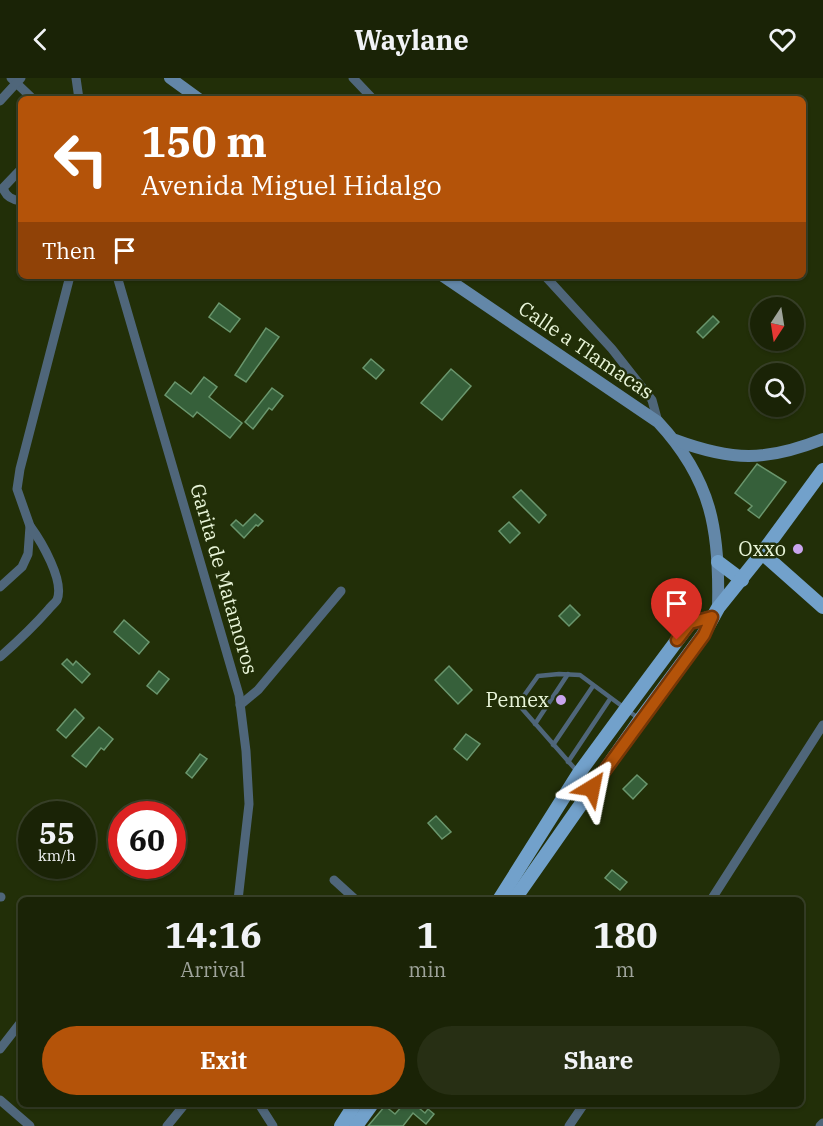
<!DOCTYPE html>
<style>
body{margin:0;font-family:"IBM Plex Serif",serif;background:#272f14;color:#f1f3f6;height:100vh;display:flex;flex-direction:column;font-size:22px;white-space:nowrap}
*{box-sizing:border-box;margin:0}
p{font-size:20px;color:#9fa49b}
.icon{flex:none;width:33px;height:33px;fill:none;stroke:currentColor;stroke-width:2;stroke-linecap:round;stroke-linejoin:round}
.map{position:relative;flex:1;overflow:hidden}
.sheet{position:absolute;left:18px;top:819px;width:786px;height:210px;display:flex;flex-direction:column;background:#1a2306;border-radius:9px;box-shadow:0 2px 4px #0004,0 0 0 2px #384028}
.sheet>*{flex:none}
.hud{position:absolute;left:18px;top:18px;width:788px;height:183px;border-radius:9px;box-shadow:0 2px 4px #0004,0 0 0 2px #384028;background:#b45309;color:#fff;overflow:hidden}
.needle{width:39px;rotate:192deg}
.controls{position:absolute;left:750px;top:219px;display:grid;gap:12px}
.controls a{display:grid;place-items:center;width:54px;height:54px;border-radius:50%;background:#1a2306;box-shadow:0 2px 4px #0004,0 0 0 2px #384028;font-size:30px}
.speed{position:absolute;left:18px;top:723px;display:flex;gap:12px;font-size:30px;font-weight:700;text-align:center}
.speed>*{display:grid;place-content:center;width:78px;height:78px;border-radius:50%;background:#1a2306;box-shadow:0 2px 4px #0004,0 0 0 2px #384028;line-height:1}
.speed small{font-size:15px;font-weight:400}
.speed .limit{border:9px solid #d22;background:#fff;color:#111}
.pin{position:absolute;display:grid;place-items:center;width:51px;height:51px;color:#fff;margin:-62px -26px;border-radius:50% 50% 50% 0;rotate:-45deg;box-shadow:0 0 6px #0007}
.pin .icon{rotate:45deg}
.me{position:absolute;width:66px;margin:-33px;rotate:35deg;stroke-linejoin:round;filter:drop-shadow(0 0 4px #0008)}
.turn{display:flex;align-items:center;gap:21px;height:126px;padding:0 24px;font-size:27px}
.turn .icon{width:78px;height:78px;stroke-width:2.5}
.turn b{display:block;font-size:42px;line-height:51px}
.then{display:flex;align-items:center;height:57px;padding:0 24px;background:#0003;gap:12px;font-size:22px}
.eta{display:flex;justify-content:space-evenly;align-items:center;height:102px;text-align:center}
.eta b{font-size:36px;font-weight:700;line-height:42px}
.button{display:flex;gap:12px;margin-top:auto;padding:12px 24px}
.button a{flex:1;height:69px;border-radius:36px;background:#b45309;color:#fff;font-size:24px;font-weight:700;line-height:69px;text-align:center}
.button a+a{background:#272f14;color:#f1f3f6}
header{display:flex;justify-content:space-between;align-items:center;height:78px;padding:0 24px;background:#1a2306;font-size:27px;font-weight:700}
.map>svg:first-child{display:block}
</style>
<header><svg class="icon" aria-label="back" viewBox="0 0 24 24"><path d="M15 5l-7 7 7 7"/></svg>Waylane<svg class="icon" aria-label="heart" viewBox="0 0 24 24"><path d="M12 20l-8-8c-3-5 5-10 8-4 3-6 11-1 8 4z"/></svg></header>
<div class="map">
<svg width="823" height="1048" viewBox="0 0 823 1048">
<rect width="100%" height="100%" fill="#222f08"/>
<g fill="#36603a" stroke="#6a966d" stroke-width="1.5">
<polygon points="219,225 240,241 230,254 209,239"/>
<polygon points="713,238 719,244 703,260 697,254"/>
<polygon points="266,250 279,259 246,304 235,297"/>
<polygon points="371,281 384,292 376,301 363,290"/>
<polygon points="451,291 471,308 442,342 421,325"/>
<polygon points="204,299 217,309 209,319 242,345 230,360 197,334 193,339 165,317 175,304 191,316"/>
<polygon points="272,310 283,318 272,332 269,330 253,351 245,344"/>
<polygon points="757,386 786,404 759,440 748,432 752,428 735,415"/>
<polygon points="521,412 546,437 539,445 513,419"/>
<polygon points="255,436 263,443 258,448 256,447 244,460 231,447 236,442 243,448"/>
<polygon points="509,444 520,455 510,465 499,453"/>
<polygon points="570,527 580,537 569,548 559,538"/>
<polygon points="124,542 149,564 139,576 114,554"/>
<polygon points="67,581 73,587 76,583 90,596 82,605 62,586"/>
<polygon points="449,588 472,612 458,626 435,602"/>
<polygon points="159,593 169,601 157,616 147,608"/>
<polygon points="75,631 84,640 66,660 57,652"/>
<polygon points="99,649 113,661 104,672 101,670 86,689 72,678"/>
<polygon points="466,656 480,666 467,682 454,671"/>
<polygon points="200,676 207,681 192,700 186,695"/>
<polygon points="637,697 647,706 633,721 623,711"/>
<polygon points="436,738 451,754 442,761 428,745"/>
<polygon points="612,792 627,804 620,812 605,800"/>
<polygon points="404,1026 414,1026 425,1035 428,1031 434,1036 426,1046 413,1035 403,1048 368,1048 385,1028 395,1036"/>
</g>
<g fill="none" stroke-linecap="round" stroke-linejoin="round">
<g stroke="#4f667a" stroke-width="4.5">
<polyline points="535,646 568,596"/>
<polyline points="553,667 593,608"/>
<polyline points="568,684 610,621"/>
<polyline points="590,708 518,626 538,598 559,596 580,597 638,640"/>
</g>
<g stroke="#4f667a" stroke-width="9">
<polyline points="11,0 33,21"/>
<polyline points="76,0 79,21"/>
<polyline points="353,0 373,21"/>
<polyline points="0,23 21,0"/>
<path d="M21,91L3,110C6,119 12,122 21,123"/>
<polyline points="117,198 239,617 246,673 249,726 238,822"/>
<polyline points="545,198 612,271 652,322 658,344"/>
<polyline points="0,509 22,489 28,476 30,448 17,411 20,391 70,198"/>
<path d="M0,579C17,564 33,549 48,532C50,529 55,525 57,522C65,503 41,463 30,448"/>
<polyline points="240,627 258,612 341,513"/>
<polyline points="334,802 356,822"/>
<polyline points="0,819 1,819"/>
<polyline points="711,822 823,647"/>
<polyline points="0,971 21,944"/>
<polyline points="0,1022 30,1048"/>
<polyline points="259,1026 273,1048"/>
<polyline points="167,1048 185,1026"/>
<polyline points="569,1048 584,1026"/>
<polyline points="820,1048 823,1045"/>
</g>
<g stroke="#6387a8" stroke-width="12">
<polyline points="170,0 199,21"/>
<path d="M443,198L658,344C712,402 720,453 718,530"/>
<path d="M675,362C732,383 765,384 823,361"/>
</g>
<g stroke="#72a1cb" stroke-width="14">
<polyline points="762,475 823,529"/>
<polyline points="718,484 742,502"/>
<polyline points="499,822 579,695 626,631 690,545 712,539"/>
<polyline points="514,822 640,642 703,557 718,530 762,475 823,392"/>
<polyline points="341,1048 355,1026"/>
<polyline points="356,1048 372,1026"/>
</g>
</g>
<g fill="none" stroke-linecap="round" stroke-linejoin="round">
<g stroke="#753606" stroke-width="15">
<polyline id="route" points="592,710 704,557 712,539 690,545 677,562"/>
</g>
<use href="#route" stroke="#b45309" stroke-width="10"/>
</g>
<g fill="#c9a5ee" stroke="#222f08" stroke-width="2">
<circle cx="798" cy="471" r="6"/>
<circle cx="561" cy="622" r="6"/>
</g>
<g text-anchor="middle" stroke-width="5" stroke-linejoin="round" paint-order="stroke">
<g font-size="20" fill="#e9f5d9" stroke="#222f08">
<text transform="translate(586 272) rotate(34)" y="7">Calle a Tlamacas</text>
<text transform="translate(224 501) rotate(74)" y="7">Garita de Matamoros</text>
</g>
<g font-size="20" fill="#e9f5d9" stroke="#222f08" text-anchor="end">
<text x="786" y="478">Oxxo</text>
<text x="549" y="629">Pemex</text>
</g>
</g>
</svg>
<div class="controls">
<a><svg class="needle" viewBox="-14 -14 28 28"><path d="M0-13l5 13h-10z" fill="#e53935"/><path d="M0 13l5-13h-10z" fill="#9fa49b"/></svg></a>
<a><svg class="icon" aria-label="search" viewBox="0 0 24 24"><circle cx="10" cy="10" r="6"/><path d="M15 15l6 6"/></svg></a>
</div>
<div class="speed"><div>55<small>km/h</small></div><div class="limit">60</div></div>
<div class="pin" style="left:677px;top:562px;background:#d93025"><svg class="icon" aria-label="arrive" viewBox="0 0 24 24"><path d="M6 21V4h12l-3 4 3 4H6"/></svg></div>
<svg class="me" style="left:592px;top:710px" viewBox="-20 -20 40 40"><path d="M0-17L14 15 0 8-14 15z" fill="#b45309" stroke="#fff" stroke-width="4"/></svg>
<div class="hud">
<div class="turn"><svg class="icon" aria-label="left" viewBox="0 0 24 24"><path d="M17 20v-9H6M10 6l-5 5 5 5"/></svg><div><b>150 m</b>Avenida Miguel Hidalgo</div></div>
<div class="then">Then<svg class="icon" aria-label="arrive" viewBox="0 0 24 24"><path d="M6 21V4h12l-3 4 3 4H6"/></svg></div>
</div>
<section class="sheet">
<div class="eta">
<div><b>14:16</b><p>Arrival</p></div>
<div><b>1</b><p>min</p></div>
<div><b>180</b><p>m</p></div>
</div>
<div class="button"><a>Exit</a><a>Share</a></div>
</section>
</div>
